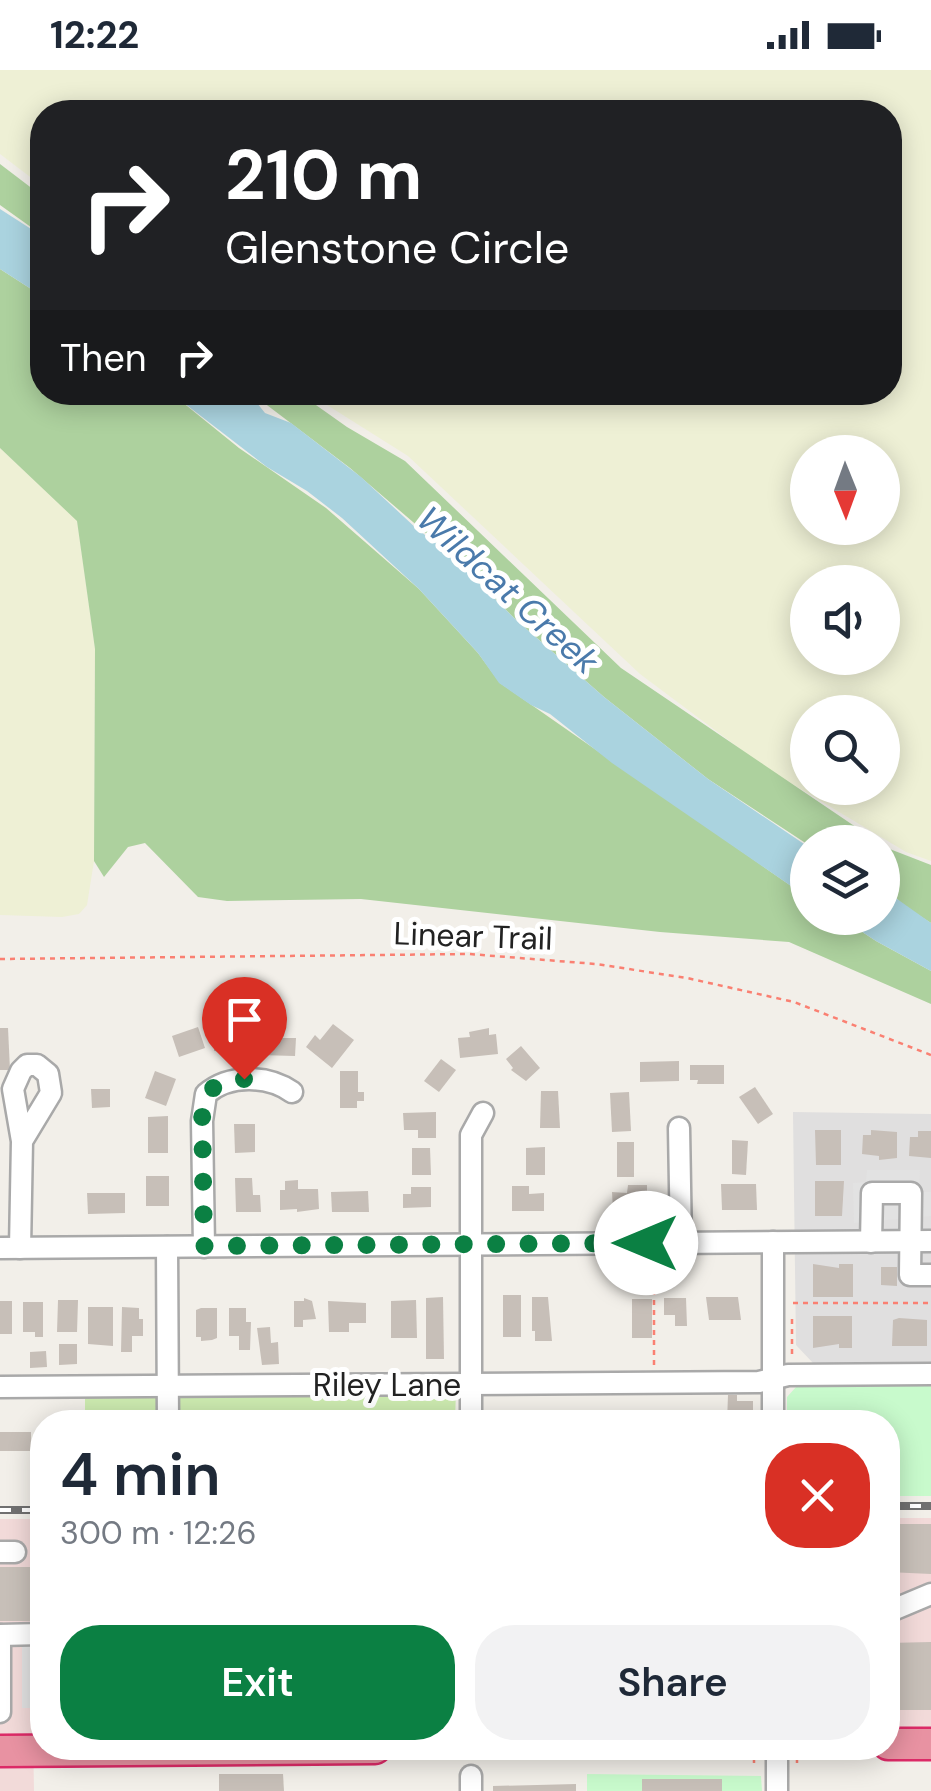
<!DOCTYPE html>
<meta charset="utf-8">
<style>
body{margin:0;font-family:"DM Sans",sans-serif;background:#f2f2f3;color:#1f2937;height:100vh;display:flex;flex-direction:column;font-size:38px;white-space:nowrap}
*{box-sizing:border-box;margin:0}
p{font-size:32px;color:#747a83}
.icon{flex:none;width:55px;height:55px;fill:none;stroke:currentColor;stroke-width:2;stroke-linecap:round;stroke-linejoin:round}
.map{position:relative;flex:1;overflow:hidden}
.side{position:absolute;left:30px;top:1340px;width:870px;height:350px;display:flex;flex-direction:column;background:#fff;border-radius:40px;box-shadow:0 5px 25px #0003}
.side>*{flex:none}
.top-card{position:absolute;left:30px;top:30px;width:872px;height:305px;border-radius:40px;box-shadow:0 5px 25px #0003;background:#202124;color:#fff;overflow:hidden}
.needle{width:65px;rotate:179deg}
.fabs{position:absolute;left:790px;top:365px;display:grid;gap:20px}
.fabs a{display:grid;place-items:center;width:110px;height:110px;border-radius:50%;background:#fff;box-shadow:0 5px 25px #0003;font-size:50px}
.pin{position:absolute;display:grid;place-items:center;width:85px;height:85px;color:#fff;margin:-102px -42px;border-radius:50% 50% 50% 0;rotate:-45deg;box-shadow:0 0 10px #0007}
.pin .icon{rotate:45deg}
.me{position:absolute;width:110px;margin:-55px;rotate:270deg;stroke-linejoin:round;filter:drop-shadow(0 0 8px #0008)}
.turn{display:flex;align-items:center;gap:35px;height:210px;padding:0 30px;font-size:45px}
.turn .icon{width:130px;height:130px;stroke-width:2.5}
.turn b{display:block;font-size:70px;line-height:85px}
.then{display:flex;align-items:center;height:95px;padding:0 30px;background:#0003;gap:20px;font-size:38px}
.round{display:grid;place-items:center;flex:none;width:105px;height:105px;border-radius:40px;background:#f2f2f3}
.head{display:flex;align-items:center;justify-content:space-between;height:170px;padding:0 30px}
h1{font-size:60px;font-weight:600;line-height:75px}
.primary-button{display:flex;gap:20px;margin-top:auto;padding:20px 30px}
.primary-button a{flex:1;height:115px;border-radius:40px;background:#0b8043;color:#fff;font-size:40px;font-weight:600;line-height:115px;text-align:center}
.primary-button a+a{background:#f2f2f3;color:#1f2937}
.status{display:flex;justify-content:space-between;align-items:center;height:70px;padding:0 50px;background:#fff;direction:ltr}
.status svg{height:28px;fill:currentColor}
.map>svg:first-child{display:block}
</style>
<div class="status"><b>12:22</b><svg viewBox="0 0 49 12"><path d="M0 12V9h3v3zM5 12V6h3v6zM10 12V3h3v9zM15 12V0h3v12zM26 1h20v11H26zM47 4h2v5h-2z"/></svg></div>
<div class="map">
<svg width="931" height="1721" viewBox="0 0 931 1721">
<rect width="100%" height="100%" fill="#f2efe9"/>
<polygon fill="#e0dfdf" points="793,1042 931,1044 931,1293 814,1294 796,1275"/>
<g fill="#f2dad9">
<rect x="888" y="1448" width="43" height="209"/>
<polygon points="0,1449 42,1449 42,1663 33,1663 34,1721 0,1721"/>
</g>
<g fill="#eef0d5" fill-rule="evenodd">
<path d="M0,0H931V791L906,782L767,699L640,604L408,386L308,323L890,322V42H42V116L0,84ZM808,382H882V458H808ZM808,512H882V588H808ZM808,642H882V718H808Z"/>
<polygon points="0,378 77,450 95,579 94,791 87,835 79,844 62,847 0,845"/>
</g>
<polygon fill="#cdebb0" points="456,1319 455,1352 85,1352 85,1322"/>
<g fill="#add19e">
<polygon points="0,94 42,126 42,165 0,135"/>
<polygon points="0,199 42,226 42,322 171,323 239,378 326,438 419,519 478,583 500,613 807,827 808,848 841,848 876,871 931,901 931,934 789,872 660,862 361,829 227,831 198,827 145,773 128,777 104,807 94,791 95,579 77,451 0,378"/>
<polygon points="251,323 299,323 347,357 405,391 621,598 878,772 807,774 708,709 604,627 514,548 448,482 350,398"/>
<polygon points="882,776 931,795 931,853 903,835 883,814"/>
</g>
<g fill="#c8facc">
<polygon points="931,1313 931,1426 888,1426 888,1352 787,1352 787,1327 797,1316"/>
<polygon points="587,1704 761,1706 762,1721 587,1721"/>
</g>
<g fill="#e2e2e2">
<polygon points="867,1100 920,1100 919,1122 931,1122 931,1146 854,1153 853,1113 866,1112"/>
<rect x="22" y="1569" width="20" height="69"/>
</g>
<g fill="#aad3df">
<polygon points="0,139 42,166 42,226 0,199"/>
<polygon points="171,323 249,323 265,343 291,353 361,407 417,459 448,482 514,548 604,627 708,709 807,776 807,827 612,693 550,644 531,635 499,613 478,583 419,519 342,448 307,421 267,397"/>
<polygon points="883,819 931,853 931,901 876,871 841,848 882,848"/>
</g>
<g fill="#c7bfb8">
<polygon points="333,954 354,970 332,998 306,977 315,965 320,970"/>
<polygon points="198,957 205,978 179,987 172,966"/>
<polygon points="0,958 8,958 10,1000 0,1000"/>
<polygon points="489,958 489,965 496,964 498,984 460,988 458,968 470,967 469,962"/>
<polygon points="215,963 250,964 250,984 214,981"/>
<polygon points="259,968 296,968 295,986 259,985"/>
<polygon points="521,976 540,998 526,1011 511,1000 513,998 506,989"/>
<polygon points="441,989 456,1000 439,1022 424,1011"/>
<polygon points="679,991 679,1011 640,1012 640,992"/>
<polygon points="690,995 724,995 724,1014 697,1014 698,1010 690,1010"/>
<polygon points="155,1001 176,1009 166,1036 145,1028"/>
<polygon points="340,1001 358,1001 358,1022 364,1022 364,1031 357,1031 357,1038 340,1038"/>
<polygon points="755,1017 773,1044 758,1054 739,1027"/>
<polygon points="91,1019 110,1019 110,1037 92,1038"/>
<polygon points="541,1021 558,1021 560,1058 540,1058"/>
<polygon points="629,1022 631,1061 612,1062 610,1023"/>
<polygon points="436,1042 436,1068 418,1068 418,1060 404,1060 403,1043"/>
<polygon points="168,1046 168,1083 148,1083 148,1047"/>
<polygon points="234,1054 255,1054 255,1082 235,1083"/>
<polygon points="815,1060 841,1060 841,1095 816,1095"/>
<polygon points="871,1060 897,1062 897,1088 879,1090 879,1086 862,1084 863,1065 871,1065"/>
<polygon points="918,1061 931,1061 931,1088 909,1086 910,1067 918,1067"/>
<polygon points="732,1070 748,1071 746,1105 732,1104"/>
<rect x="617" y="1072" width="17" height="35"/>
<polygon points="545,1077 545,1105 526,1105 526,1078"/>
<polygon points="412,1078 430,1078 431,1105 412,1105"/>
<rect x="146" y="1106" width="23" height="30"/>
<polygon points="235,1108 252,1108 253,1125 260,1125 261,1142 236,1142"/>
<polygon points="298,1110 298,1119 318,1119 319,1139 297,1142 297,1139 280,1140 280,1120 285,1120 285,1111"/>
<polygon points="815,1111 844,1111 842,1146 815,1146"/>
<polygon points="721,1114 756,1114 757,1140 722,1140"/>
<polygon points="628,1115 647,1115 647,1140 613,1140 612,1122 627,1123"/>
<polygon points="512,1116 529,1116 529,1124 544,1123 544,1141 512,1141"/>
<polygon points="411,1117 431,1117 431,1137 403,1138 403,1124 411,1124"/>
<polygon points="368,1121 369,1142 332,1142 331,1122"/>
<polygon points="87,1123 125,1123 125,1143 88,1144"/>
<polygon points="813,1194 839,1198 839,1194 853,1194 853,1227 813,1227"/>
<polygon points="881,1197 897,1197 897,1216 881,1215"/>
<rect x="503" y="1225" width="18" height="42"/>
<polygon points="443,1227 444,1289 426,1289 426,1228"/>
<polygon points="532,1227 548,1227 552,1271 535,1271 535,1261 532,1261"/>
<polygon points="706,1227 738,1227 741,1250 709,1250"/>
<polygon points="304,1228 312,1231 316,1249 303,1250 303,1257 294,1257 294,1231 304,1231"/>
<polygon points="664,1228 686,1228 687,1256 675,1256 675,1245 664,1245"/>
<rect x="632" y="1229" width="20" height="39"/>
<polygon points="58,1230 78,1230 77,1262 57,1262"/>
<polygon points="416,1230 417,1268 391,1268 391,1231"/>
<rect x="0" y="1231" width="12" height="33"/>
<polygon points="328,1231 366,1233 366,1253 349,1253 349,1262 329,1262"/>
<polygon points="23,1232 43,1232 43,1267 35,1267 35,1262 23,1262"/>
<polygon points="88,1237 113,1237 113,1276 88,1274"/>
<polygon points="122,1237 139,1238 139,1249 143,1249 143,1266 132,1266 132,1282 121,1282"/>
<polygon points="201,1238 217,1238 217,1268 212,1270 201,1271 201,1267 196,1267 196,1240"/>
<polygon points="229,1238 246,1238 246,1252 251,1252 250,1280 239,1280 239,1266 229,1266"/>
<polygon points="813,1246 852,1246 852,1278 839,1278 839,1274 813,1278"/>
<polygon points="899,1248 927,1250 927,1276 892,1276 893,1250"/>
<polygon points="270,1257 271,1273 278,1272 279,1294 262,1295 257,1258"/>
<polygon points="59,1274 77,1274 77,1294 59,1295"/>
<polygon points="46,1281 47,1297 30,1298 30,1282"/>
<polygon points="728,1325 737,1325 737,1331 753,1331 753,1352 727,1352"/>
<rect x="0" y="1362" width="31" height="19"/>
<polygon points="888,1454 931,1454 931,1504 888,1502"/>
<rect x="0" y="1497" width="33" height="54"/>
<polygon points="931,1572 931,1640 888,1640 888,1573"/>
<polygon points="219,1704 283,1704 284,1721 219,1721"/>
<rect x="642" y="1709" width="80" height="12"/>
<polygon points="576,1714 576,1721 493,1721 493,1716"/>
</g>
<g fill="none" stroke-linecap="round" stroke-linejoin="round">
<g stroke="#a9a9a9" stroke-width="25">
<g id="minor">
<polyline points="679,1058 681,1173"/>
<polyline points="773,1172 773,1352"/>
<polyline points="871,1172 872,1123 911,1123 910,1205 931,1205"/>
<polyline points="167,1177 168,1352"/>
<path d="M204,1177L202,1051L206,1024C229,1004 268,1005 292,1022"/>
<polyline points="0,1178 931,1171"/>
<polyline points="20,1178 22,1071 13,1019 21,1001 27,995 37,995 48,1004 51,1023 22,1071"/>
<polyline points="0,1317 759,1312 788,1305 931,1304"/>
<polyline points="471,1352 471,1065 483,1043"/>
<polyline points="0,1482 15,1482"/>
<polyline points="888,1542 931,1524"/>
<polyline points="0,1565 42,1564"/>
<polyline points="0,1642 0,1565"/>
<polyline points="471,1706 471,1721"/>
<polyline points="777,1721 777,1678"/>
</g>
</g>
<g stroke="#dc2a67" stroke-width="35">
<g id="highway">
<polyline points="888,1674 931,1674"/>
<polyline points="0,1681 375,1678"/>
</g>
</g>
<g stroke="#fa8072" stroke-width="2.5" stroke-dasharray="5 5" stroke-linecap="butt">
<polyline points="0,889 469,884 596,894 687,908 794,932 931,985"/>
<polyline points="654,1190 654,1297"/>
<polyline points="793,1233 931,1233"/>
<polyline points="792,1249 792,1286"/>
<polyline points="754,1678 754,1698"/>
<polyline points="797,1678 797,1698"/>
</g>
<use href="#minor" stroke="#fff" stroke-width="20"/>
<use href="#highway" stroke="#e892a2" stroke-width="30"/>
<g stroke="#707070" stroke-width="8">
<g id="rail">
<polyline points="888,1436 931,1436"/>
<polyline points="0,1440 42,1440"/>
</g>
</g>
<use href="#rail" stroke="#fff" stroke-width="4" stroke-dasharray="11" stroke-linecap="butt"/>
</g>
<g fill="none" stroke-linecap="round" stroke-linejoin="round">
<polyline stroke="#0b8043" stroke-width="18" stroke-dasharray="0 32.4" points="244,1009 214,1017 202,1034 204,1176 646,1173"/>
</g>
<g text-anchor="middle" stroke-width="10" stroke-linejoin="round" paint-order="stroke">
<g font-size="32" fill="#222" stroke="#fff">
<text transform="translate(473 866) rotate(2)" y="11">Linear Trail</text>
<text x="387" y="1326">Riley Lane</text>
</g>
<g font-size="35" font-style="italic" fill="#4a7aab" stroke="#fff">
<text transform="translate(508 520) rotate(42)" y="12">Wildcat Creek</text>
</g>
</g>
</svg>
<div class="fabs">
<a><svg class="needle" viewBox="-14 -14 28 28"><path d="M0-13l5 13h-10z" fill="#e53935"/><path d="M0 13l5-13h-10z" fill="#747a83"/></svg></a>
<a><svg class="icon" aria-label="sound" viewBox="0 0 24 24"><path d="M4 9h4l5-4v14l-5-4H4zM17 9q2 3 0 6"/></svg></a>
<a><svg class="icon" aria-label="search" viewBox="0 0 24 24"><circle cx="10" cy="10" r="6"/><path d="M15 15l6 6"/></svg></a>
<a><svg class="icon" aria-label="layers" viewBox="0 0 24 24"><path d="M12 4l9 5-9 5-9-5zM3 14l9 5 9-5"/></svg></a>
</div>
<div class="pin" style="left:244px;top:1009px;background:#d93025"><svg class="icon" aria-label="arrive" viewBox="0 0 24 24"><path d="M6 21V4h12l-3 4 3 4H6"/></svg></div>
<svg class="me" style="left:646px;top:1173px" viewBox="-20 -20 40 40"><circle r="19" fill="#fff"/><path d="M0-13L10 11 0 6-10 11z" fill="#0b8043"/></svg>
<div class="top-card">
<div class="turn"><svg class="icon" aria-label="right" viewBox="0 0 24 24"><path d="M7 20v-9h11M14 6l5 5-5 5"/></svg><div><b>210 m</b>Glenstone Circle</div></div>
<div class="then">Then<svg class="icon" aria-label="right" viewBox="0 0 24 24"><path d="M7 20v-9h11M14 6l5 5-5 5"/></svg></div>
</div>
<section class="side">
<div class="head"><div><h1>4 min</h1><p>300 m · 12:26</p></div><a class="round" style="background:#d93025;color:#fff"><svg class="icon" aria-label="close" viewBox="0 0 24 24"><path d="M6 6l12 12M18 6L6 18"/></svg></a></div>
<div class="primary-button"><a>Exit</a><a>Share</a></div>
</section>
</div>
